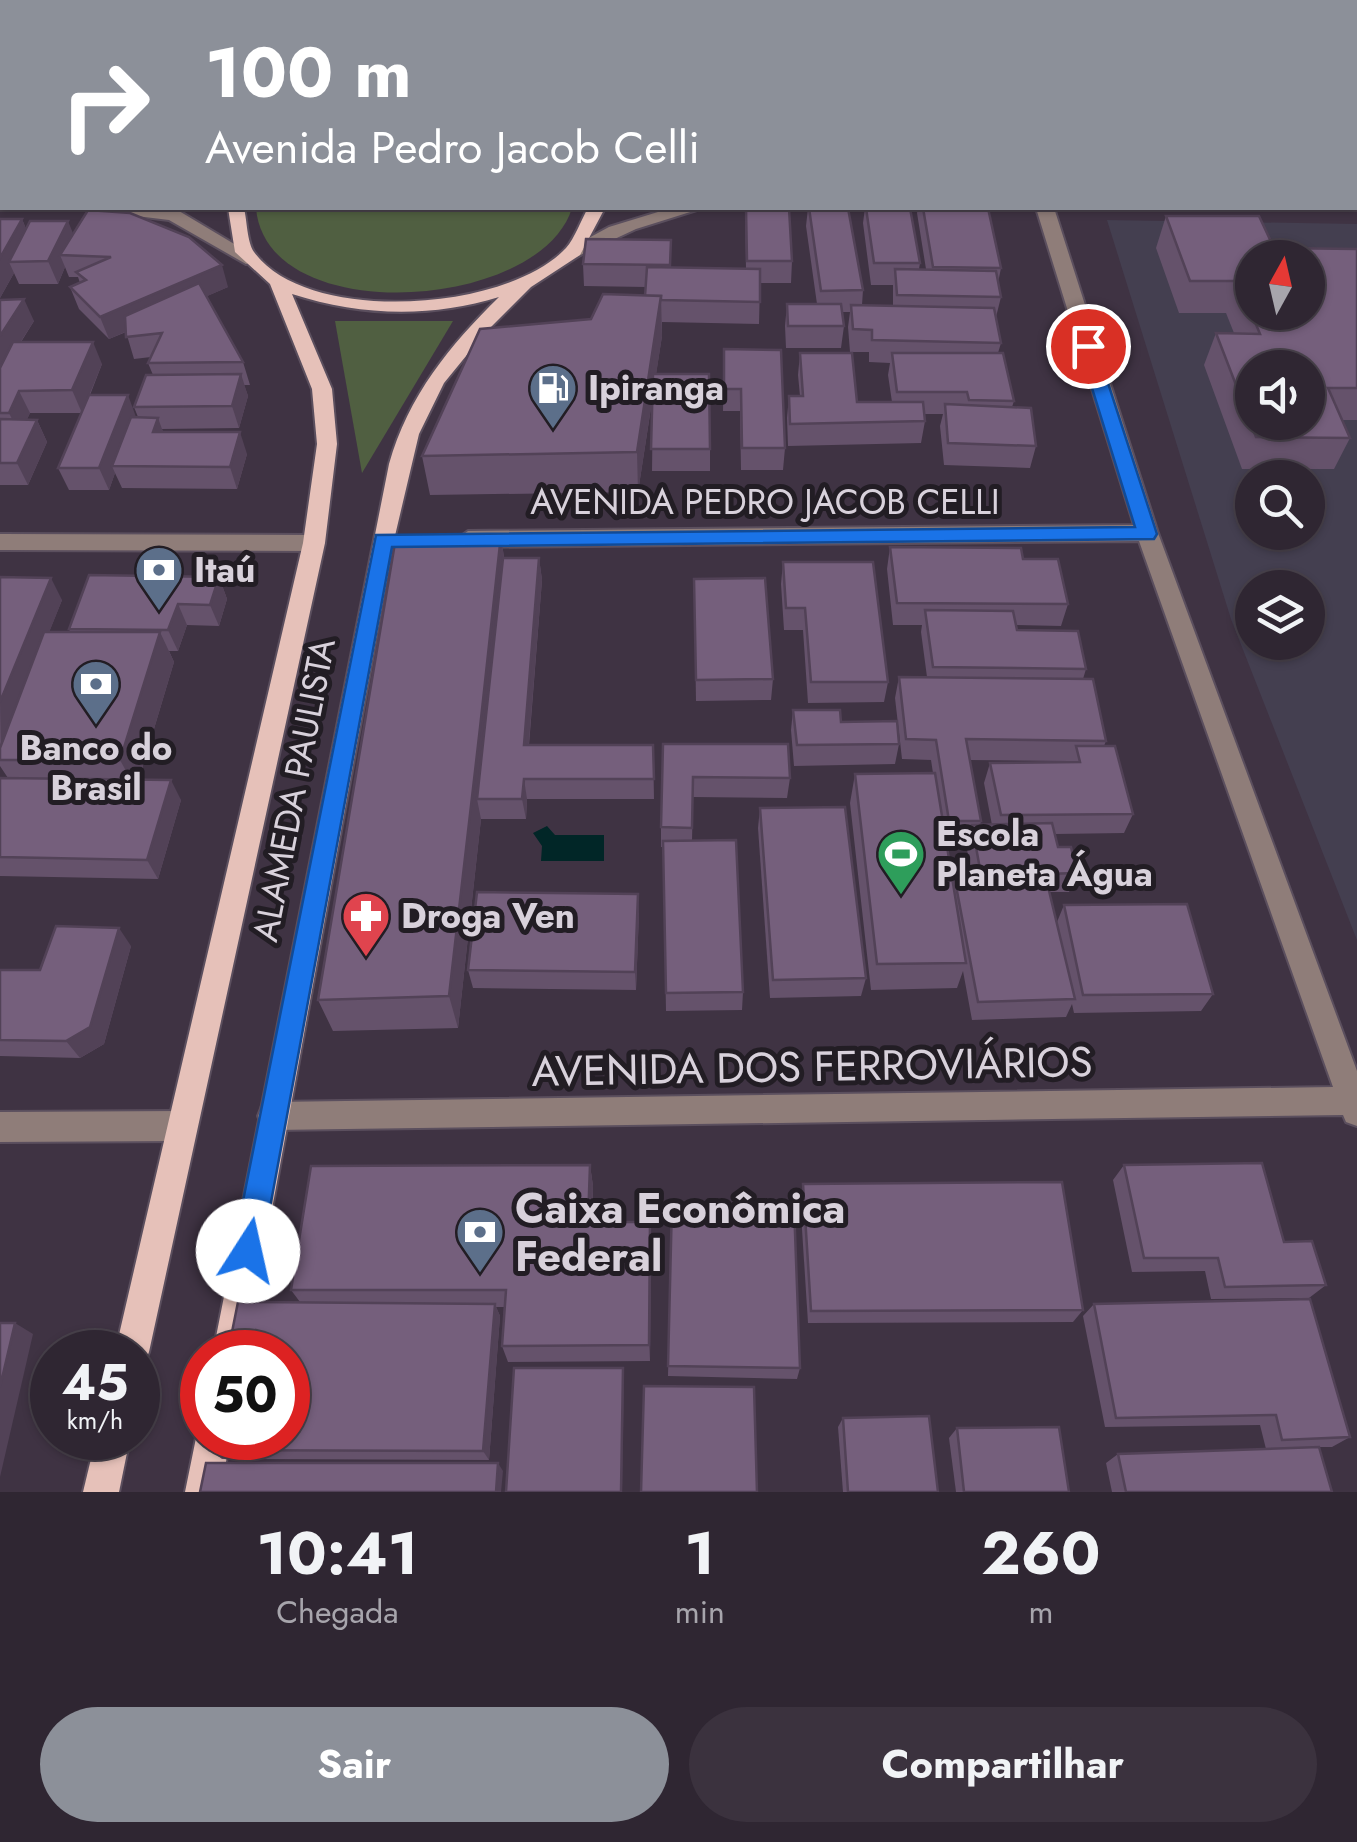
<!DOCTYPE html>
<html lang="pt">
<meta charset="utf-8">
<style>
body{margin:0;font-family:Jost,sans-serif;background:#3b323e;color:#f1f3f6;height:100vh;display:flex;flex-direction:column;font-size:38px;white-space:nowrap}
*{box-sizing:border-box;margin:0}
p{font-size:32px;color:#a7a5ac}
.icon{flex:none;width:55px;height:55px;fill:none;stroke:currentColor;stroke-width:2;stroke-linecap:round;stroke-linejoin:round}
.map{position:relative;height:1492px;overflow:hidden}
.panel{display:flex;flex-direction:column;background:#2f2632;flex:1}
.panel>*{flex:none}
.top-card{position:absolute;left:0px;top:0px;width:1358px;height:210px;box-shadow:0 2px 8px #0004,0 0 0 2px #4a434d;background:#8c9099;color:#fff;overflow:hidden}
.needle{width:65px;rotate:8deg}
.tools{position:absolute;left:1235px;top:240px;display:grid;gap:20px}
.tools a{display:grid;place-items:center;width:90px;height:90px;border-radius:50%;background:#2f2632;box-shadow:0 2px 8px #0004,0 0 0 2px #4a434d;font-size:50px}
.speed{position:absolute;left:30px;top:1330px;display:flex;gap:20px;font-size:50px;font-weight:700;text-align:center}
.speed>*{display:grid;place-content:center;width:130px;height:130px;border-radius:50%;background:#2f2632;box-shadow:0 2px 8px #0004,0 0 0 2px #4a434d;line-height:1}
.speed small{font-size:25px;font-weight:400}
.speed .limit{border:15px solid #d22;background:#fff;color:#111}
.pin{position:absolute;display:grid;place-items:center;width:85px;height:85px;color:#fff;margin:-42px;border:5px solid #fff;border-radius:50%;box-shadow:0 2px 10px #0007}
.me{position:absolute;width:110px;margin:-55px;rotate:10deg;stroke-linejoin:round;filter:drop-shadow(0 0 8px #0008)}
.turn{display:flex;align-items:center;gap:35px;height:210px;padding:0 40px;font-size:45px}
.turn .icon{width:130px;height:130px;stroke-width:2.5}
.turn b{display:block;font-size:70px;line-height:85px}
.eta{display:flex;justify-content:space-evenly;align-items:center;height:170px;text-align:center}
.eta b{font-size:60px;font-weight:700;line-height:70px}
.cta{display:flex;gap:20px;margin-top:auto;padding:20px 40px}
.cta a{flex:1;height:115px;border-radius:60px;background:#8c9099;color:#fff;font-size:40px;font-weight:700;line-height:115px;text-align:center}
.cta a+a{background:#3b323e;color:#f1f3f6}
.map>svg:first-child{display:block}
</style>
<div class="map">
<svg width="1357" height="1492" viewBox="0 0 1357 1492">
<rect width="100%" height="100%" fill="#3f3343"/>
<path fill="#443f50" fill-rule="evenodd" d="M1107,220L1357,224V940L1231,619ZM1252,258H1308V312H1252ZM1252,368H1308V422H1252ZM1252,478H1308V532H1252ZM1252,588H1308V642H1252Z"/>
<g fill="#505f41">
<path d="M256,208H572C541,311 266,330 256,208Z"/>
<polygon points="335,321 453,321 362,473"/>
</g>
<polygon fill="#012627" points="547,826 555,835 604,835 604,861 541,861 542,846 533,833"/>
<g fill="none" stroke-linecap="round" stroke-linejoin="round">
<g stroke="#5b4f5e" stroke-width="4">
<g id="minor">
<rect x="971" y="0" width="14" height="2"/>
<rect x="0" y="178" width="2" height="10"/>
<rect x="1355" y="188" width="2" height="10"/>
<polygon points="103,208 179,211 261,260 246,264 169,220 112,213"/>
<polygon points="671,208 703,208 636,229 576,257 561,253 609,227"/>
<polygon points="1036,208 1054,208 1158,533 1357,1071 1357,1126 1346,1122 1343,1115 273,1130 262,1126 258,1116 262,1106 273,1102 1333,1087 1139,541 468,547 457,539 468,531 1134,525"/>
<polygon points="0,534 314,535 325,543 314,551 0,550"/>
<polygon points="181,1111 192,1116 196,1126 192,1136 181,1141 0,1142 0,1112"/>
</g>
</g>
<g stroke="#5b4f5e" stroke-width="4">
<g id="major">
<rect x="430" y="0" width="14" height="2"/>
<path d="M228,208H244C247,220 247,242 254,252C308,326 508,311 566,248C575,238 581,220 588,208H605L580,255L531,287L484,334L444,383L419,434L394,540L246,1352H213L389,464C408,396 450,345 499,297C431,318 360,316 292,294L332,389L337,444L325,543L149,1352L144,1364L138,1366V1352H115L303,543L317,444L312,389L270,284L235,252Z"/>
<polygon points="202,1425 202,1438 230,1438 221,1492 185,1492 196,1438"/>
<polygon points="96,1438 130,1438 119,1492 83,1492"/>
</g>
</g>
<use href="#minor" fill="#8f7d79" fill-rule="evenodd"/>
<use href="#major" fill="#e6c1b9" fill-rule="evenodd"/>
</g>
<g fill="#65526b" fill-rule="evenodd">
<polygon points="0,0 41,0 42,2 2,2 2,62 0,56"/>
<rect x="822" y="0" width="100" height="2"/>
<polygon points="745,208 792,261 791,283 760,283 759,324 662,322 662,336 656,374 710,449 710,471 652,471 653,395 638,492 430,495 422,456 645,296 646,287 584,286 583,264 671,240 671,267 746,269"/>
<polygon points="808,208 848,208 863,290 862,305 893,306 893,285 871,285 863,223 865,208 910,208 920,263 919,269 926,269 917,213 918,208 988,208 1001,268 998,283 1001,297 996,317 1001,343 998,353 1014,401 1012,407 1036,446 1030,468 944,465 940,426 943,414 925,414 925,421 921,443 788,446 787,418 789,396 800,396 798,375 800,353 857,402 892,402 888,375 890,363 869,362 869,352 850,352 848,327 850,312 842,312 844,326 841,348 786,348 785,326 787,304 817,304 806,226"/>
<polygon points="1166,216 1274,248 1357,249 1357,420 1342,420 1350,438 1334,469 1242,469 1204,365 1216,333 1234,333 1226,313 1179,313 1156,248"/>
<polygon points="0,219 22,219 26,229 73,234 228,287 207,296 243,362 250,385 244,385 248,396 239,428 162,429 163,432 247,454 237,489 122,488 115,473 109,490 69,490 58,468 81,413 30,413 27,419 37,420 47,442 28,485 0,485 0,300 34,321 21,342 102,364 90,395 136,417 138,417 134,407 153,375 148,363 151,357 134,359 126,332 109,339 79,309 70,287 80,283 78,277 69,277 65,267 58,284 19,284 14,273 0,298"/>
<polygon points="724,349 785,448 783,470 741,470 740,411 723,411"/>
<polygon points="501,535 504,558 539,558 542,580 529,745 653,745 654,799 527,799 526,819 481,819 458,1028 333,1031 318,1000"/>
<path d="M890,547L1023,559L1068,604L1061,626L1016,625L1017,630L1086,669L1083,679L1106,741L1104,746L1133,814L1124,833L1055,834L1058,847L1077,873L1069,892H1049L1057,922L1064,905L1213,994L1201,1011L1074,1013L1072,1004L1066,1017L972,1020L963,971L957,988L871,990L850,803L855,774L933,773L931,760L902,759L895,698L899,677H927L921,632L922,625H893L887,569ZM970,760L1070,761L990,763L984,783L992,825H980L981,821ZM946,841H967L966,845L971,869L953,870L952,875Z"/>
<polygon points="783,562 888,682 884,702 808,703 803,630 784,630 781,584"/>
<polygon points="0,577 62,600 49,632 70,632 69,629 219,577 227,599 219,626 187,625 178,651 169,651 174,662 139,779 181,800 158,879 0,876 0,778 8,778 0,766"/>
<polygon points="694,579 773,679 771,700 696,701"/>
<polygon points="793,710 841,722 899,744 895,764 794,766 791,730"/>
<polygon points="663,744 790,778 787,798 693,797 692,841 743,992 742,1010 666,1011 663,847 661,847 661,827"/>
<polygon points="760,808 866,978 861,996 770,998 758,828"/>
<polygon points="639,912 636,990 473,988 468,970"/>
<polygon points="131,946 104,1044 80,1058 0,1056 0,970 40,970"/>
<polygon points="590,1165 593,1186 592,1222 651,1241 650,1361 508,1362 502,1346 504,1307 496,1307 500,1316 489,1460 222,1459 210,1450 300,1302 291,1290"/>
<polygon points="1124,1165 1284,1242 1326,1285 1309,1298 1211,1299 1205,1271 1132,1272 1113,1180"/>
<polygon points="803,1184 1083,1310 1073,1322 808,1323 800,1198"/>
<polygon points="672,1203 800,1368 797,1379 668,1376"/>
<polygon points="1094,1304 1350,1437 1332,1447 1319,1447 1332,1492 1112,1492 1106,1463 1118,1454 1266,1449 1260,1425 1105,1427 1083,1316"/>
<polygon points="843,1418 938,1492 843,1492 838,1427"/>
<polygon points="957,1428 1069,1492 956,1492 949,1438"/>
</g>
<g fill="#524257">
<polygon points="224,0 241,0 240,2 223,2"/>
<polygon points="2,118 2,156 0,152 0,122"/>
<polygon points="22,219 31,241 9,262 14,273 0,298 0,258"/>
<polygon points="68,221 77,243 60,255 65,267 58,284 48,261"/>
<polygon points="222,265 228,287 109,339 100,317"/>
<polygon points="661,296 662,336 638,492 637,452"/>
<polygon points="24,299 34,321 0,374 0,336"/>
<polygon points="93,342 102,364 82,413 72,390"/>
<polygon points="241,374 248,396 239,428 232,406"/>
<polygon points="19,391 30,413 20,435 9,413"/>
<polygon points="128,395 136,417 112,466 115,473 109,490 99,468"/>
<polygon points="158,418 166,440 153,432"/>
<polygon points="37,420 47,442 28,485 17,463"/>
<polygon points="240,432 247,454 237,489 230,467"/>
<polygon points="501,535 506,574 477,799 481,819 458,1028 449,996"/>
<polygon points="539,558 542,580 527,766 524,745"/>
<polygon points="219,577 227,599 219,626 210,605"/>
<polygon points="51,578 62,600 1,753 0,702"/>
<polygon points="178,604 187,625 178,651 168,630"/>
<polygon points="160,632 174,662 136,789 120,760"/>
<polygon points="524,779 527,799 526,819 522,799"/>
<polygon points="171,780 181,800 158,879 147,860"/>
<polygon points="638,894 639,912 636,990 635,972"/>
<polygon points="119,928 131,946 104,1044 80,1058 66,1041"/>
<polygon points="590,1165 593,1186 591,1242 588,1222"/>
<polygon points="650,1222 651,1241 650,1361 649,1345"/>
<polygon points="495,1304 500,1316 489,1460 483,1451"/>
<polygon points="15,1323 33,1334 0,1477 0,1387"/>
<polygon points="623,1368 624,1378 622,1492 621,1492"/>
<polygon points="498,1463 503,1471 501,1492 496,1492"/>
</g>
<g fill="#755f7c" stroke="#524257" stroke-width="2.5" fill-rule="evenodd">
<polygon points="21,0 40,0 38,2 19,2"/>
<polygon points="49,0 82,0 80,2 48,2"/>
<polygon points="90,0 125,0 124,2 88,2"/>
<polygon points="133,0 173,0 172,2 132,2"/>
<polygon points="185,0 224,0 223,2 184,2"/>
<polygon points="246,0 336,0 357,2 243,2"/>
<polygon points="336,0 383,0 382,2 357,2"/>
<polygon points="511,0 619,0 621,2 513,2"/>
<polygon points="643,0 791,0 791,2 644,2"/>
<polygon points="854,0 913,0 914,2 854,2"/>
<polygon points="0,1 11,1 2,2 2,13 0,16"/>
<polygon points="1,73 2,118 0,122 0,75"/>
<polygon points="746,208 789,208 792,261 747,261"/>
<polygon points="809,208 848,208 863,290 821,291"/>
<polygon points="866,208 910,208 920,263 874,263"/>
<polygon points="923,208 988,208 1001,268 933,267"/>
<polygon points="88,210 130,213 189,237 222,265 100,317 70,287 86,280 76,272 111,257 60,255"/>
<path d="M1166,216H1259L1274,248L1357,249V388H1328L1350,438L1256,437L1216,333L1260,334L1238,281H1190ZM1252,258H1308V312H1252ZM1252,368H1308V422H1252Z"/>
<polygon points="0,219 22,219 0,258"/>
<polygon points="30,221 68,221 48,261 9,262"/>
<polygon points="586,239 671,240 670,265 583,264"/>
<polygon points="647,267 760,269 760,302 661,300 661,296 645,296"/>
<polygon points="895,269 996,271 1001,297 897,295"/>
<polygon points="199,283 243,362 148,363 162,333 126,337 125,316"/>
<polygon points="603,294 661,296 637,452 422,456 480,329 591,319"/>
<polygon points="24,299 0,336 0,300"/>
<polygon points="787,304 841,304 844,326 788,326"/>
<polygon points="851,305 994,308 1001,343 872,340 872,330 853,329"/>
<polygon points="13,342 93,342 72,390 19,391 9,413 0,413 0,368"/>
<polygon points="724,349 781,350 785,448 742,448 741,389 724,389"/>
<polygon points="800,353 852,353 857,402 923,402 925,421 790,424 789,396 803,396"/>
<polygon points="892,353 1003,353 1014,401 969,400 967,392 897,392"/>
<polygon points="241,374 232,406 134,407 146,375"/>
<polygon points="653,374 709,374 710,449 651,449"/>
<polygon points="89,395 128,395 99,468 58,468"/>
<polygon points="945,404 1031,408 1036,446 948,443"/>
<polygon points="131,417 158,418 153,432 240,432 230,467 112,466"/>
<polygon points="0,419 37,420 17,463 0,463"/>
<polygon points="501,535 480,728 449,996 318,1000 396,537"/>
<polygon points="890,547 1021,548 1023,559 1058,559 1068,604 897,603"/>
<polygon points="503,558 539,558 524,745 653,745 654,779 524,779 522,799 477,799"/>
<polygon points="783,562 873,562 888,682 811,682 805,608 786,608"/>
<polygon points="89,575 219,577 210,605 178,604 168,630 69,629"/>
<polygon points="0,577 51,578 0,702"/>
<polygon points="765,578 773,679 696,680 694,579"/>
<polygon points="925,610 1013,611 1017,630 1078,631 1086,669 933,667"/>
<polygon points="44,632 160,632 120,760 0,760 0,748"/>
<polygon points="899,677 1093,679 1106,741 966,739 981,821 949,821 936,740 906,739"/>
<polygon points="793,710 840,710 841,722 897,721 899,744 797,745"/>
<polygon points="663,744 788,744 790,778 693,777 692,828 661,827"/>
<polygon points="1076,746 1115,746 1133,814 1001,815 990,763 1080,762"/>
<polygon points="935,773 966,963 877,964 855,774"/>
<polygon points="0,778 171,780 147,860 0,857"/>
<polygon points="845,807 866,978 773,980 760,808"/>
<polygon points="1052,823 1058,847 1071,847 1077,873 1045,874 1075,999 978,1002 953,870 980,869 972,825"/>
<polygon points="736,840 743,992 666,993 663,841"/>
<polygon points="477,892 638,894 635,972 468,970"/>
<polygon points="1187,904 1213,994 1083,995 1064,905"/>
<polygon points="56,926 119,928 90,1027 66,1041 0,1040 0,970 40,970"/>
<polygon points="1262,1163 1284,1242 1312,1241 1326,1285 1225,1287 1218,1258 1144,1258 1124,1165"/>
<polygon points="590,1165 588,1222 650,1222 649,1345 502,1346 506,1290 291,1290 311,1166"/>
<polygon points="1062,1182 1083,1310 811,1311 803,1184"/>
<polygon points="672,1203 794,1205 800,1368 668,1366"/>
<polygon points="1310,1299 1350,1437 1282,1440 1276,1415 1116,1418 1094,1304"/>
<polygon points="238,1302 495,1304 483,1451 210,1450 212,1438 288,1438 288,1352 228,1352"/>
<polygon points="0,1323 15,1323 0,1387"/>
<polygon points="514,1368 623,1368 621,1492 506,1492"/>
<polygon points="644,1386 754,1387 757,1492 641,1492"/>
<polygon points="929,1416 938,1492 848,1492 843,1418"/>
<polygon points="1059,1427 1069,1492 964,1492 957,1428"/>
<polygon points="1319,1447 1332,1492 1126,1492 1118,1454"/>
<polygon points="206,1463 498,1463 496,1492 200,1492"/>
</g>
<polygon fill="#1a73e8" stroke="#114b97" stroke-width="2.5" points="1088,340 1096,346 1157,534 1154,539 392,547 262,1251 258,1261 248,1266 237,1261 233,1251 376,535 1135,527 1079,346"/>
<defs>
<g id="fuel-pin" transform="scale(2.5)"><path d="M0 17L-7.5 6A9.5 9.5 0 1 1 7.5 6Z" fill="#5c6f8a" stroke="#221d24"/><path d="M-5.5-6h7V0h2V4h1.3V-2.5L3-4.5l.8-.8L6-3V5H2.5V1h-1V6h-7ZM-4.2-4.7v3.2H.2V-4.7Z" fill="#fff"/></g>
<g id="bank-pin" transform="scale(2.5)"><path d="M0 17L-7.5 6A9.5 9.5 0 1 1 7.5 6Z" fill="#5c6f8a" stroke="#221d24"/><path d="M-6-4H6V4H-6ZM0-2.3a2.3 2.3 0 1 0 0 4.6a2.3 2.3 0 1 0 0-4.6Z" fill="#fff"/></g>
<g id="stadium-pin" transform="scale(2.5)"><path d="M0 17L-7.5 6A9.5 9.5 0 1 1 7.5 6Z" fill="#2e9e5b" stroke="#221d24"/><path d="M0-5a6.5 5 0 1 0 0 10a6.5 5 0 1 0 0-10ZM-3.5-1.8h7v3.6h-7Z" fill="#fff"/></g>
<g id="pharmacy-pin" transform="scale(2.5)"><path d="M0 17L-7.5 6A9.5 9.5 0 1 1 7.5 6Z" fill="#e0444e" stroke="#221d24"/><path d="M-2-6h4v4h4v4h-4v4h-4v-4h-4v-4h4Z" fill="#fff"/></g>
</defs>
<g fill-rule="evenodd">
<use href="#fuel-pin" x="553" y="388"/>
<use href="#bank-pin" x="159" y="570"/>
<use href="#bank-pin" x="96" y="684"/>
<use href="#stadium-pin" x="901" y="854"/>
<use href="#pharmacy-pin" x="366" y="916"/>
<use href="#bank-pin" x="480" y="1232"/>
</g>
<g text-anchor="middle" stroke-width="10" stroke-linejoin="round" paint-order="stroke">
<g font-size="35" font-weight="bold" fill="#d8d1db" stroke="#221d24" text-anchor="start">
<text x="588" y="400">Ipiranga</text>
<text x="194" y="582">Itaú</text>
<text x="96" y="760" text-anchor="middle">Banco do<tspan x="96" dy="40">Brasil</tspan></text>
<text x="936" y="846">Escola<tspan x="936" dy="40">Planeta Água</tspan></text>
<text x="401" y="928">Droga Ven</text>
</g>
<g font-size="35" fill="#d8d1db" stroke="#221d24">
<text x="765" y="514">AVENIDA PEDRO JACOB CELLI</text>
<text transform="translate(294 790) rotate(-79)" y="12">ALAMEDA PAULISTA</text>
</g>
<g font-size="42" fill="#d8d1db" stroke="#221d24">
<text transform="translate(812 1066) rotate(-1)" y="15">AVENIDA DOS FERROVIÁRIOS</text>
</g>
<g font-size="42" font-weight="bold" fill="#d8d1db" stroke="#221d24" text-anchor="start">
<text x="515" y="1223">Caixa Econômica<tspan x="515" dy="48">Federal</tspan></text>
</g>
</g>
</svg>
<div class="tools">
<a><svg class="needle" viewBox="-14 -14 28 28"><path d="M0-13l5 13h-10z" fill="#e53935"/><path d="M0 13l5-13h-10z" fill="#a7a5ac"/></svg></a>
<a><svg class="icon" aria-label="sound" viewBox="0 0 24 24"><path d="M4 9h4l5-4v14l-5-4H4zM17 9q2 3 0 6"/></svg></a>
<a><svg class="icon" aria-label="search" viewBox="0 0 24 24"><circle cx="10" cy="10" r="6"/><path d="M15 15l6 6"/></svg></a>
<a><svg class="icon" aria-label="layers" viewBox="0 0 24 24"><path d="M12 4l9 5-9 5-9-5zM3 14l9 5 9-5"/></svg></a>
</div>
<div class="speed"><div>45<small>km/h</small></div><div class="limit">50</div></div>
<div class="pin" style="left:1088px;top:346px;background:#d93025"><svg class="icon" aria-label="arrive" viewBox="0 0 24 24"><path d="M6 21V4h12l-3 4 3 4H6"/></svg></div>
<svg class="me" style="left:248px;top:1251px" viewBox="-20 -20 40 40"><circle r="19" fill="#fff"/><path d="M0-13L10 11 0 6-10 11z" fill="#1a73e8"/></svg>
<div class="top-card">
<div class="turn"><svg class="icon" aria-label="right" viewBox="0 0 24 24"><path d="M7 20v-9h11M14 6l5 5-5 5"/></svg><div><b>100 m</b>Avenida Pedro Jacob Celli</div></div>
</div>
</div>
<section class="panel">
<div class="eta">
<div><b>10:41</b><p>Chegada</p></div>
<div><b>1</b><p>min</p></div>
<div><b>260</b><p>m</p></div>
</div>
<div class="cta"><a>Sair</a><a>Compartilhar</a></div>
</section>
